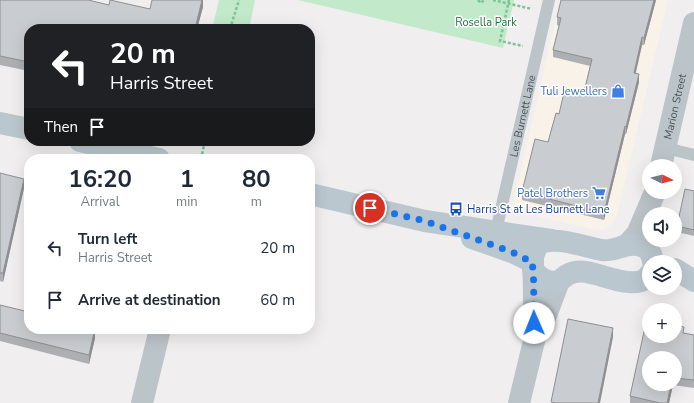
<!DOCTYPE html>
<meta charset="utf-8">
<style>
body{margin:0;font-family:"Nunito Sans",sans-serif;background:#f2f2f3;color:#1f2937;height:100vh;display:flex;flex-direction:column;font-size:15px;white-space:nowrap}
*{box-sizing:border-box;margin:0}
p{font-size:13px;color:#747a83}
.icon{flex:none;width:22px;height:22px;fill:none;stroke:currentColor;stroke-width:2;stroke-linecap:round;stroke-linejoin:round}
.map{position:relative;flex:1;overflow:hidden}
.drawer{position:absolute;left:24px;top:154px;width:291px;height:180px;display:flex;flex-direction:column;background:#fff;border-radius:16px;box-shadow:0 4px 16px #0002}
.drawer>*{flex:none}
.hud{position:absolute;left:24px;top:24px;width:291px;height:122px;border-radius:16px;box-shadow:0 4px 16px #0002;background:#202124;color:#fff;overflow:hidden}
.needle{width:26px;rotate:96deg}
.tools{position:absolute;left:642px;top:159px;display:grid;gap:8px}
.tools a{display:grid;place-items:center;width:40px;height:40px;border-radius:50%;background:#fff;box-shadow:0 4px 16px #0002;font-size:20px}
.pin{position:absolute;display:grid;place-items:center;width:34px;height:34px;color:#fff;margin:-17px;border:2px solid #fff;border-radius:50%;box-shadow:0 1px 4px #0007}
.me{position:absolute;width:44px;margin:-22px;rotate:359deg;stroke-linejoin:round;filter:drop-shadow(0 0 3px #0008)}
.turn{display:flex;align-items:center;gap:14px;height:84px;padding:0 20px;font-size:18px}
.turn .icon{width:52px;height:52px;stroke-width:2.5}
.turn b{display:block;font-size:28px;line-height:34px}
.then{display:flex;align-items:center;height:38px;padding:0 20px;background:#0003;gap:8px;font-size:15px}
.eta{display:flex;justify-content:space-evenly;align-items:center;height:68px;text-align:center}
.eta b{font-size:24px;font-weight:700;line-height:28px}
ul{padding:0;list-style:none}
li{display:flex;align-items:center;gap:12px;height:52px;padding:0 20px}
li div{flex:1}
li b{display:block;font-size:15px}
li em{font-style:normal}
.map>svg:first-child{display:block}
</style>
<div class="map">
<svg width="694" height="403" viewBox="0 0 694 403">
<rect width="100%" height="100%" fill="#f0eeee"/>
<polygon fill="#f9f2e8" points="560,0 668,0 617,215 612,223 605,230 597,230 519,212 513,205"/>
<g fill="#c1e9ca">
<polygon points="219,0 255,0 249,29 212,29"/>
<polygon points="298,0 514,0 503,48"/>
</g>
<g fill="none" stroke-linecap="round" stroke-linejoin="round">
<g stroke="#7dc395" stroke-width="2.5" stroke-dasharray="3 2" stroke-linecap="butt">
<polyline points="478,0 481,3 484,0"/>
<polyline points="493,0 532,9"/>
<polyline points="509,0 500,41 523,46"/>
<polyline points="230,29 239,0"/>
<polyline points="201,159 205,141"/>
</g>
<g stroke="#bbc4c9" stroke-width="12">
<polyline points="666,148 694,155"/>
<path id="s1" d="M496,231L549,0"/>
</g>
<polyline stroke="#bbc4c9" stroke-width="22" points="142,403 160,329"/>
<g stroke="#bbc4c9" stroke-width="22">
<path id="s2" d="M661,166L694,23"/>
<polyline points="627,245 637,234 655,192"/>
<path d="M533,267C535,289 533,311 535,334"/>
<polyline points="519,403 535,337 547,313 559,281"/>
</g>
<g stroke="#bbc7ce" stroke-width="22">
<polyline points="0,123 29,129"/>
<polyline points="80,141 159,159"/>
<polyline points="310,194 425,221 551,240"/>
<polyline points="472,238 512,252 533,262"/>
<polyline points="675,269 694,281"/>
<path d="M649,275C639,291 606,276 591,273C583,271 574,271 567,275C564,277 561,280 559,281C549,284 536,277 533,268C531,259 534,251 539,244C555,235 584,247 602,250C616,252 627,241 641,246C649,248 652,254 653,262"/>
</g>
</g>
<g fill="#adafb3" fill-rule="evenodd">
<polygon points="0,0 109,5 150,9 203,0 203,7 197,29 29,29 29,71 0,65"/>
<polygon points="561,0 656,0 644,45 642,45 635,73 639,82 626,134 625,134 604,220 522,200 522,192 548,142 559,114 584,92 590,66 553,57 553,50 559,26 557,25 557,17"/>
<polygon points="0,173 24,188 3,282 0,281"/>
<polygon points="694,191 694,236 677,232 677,226"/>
<polygon points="0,305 95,338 89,364 0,341"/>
<path d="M684,333L694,335V388L673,385L669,403H630V396ZM675,358V384H649Z"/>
</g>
<g fill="#8d8f92">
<polygon points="202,0 203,0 203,7 197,29 195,29"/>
<polygon points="654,0 656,0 644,45 644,38"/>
<polygon points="642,37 642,45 634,81 634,73"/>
<polygon points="639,74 639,82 626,134 626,127"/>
<polygon points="625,126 625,134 604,220 604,213"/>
<polygon points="24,179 24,188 3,282 3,273"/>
<polygon points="613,328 613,337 600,403 598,403"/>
<polygon points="95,329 95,338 89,364 89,355"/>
<polygon points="671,384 673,384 673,385 669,403 667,403"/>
</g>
<g fill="#c9ccd0" stroke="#8d8f92">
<polygon points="0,0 88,0 109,5 110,0 150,9 152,0 202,0 195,29 29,29 29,62 0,56"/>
<polygon points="561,0 654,0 644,38 642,37 634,73 639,74 626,127 625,126 604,213 522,192 535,139 548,142 556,113 559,114 565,88 584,92 592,59 553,50 561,18 557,17"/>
<polygon points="0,173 24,179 3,273 0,273"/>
<polygon points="685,189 694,191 694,230 677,226"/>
<polygon points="0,305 29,312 29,329 95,329 89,355 0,333"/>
<polygon points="647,318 649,319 649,336 675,336 675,325 684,327 683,333 694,335 694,380 675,378 675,358 649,358 649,384 671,384 667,403 660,403 630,396"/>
<polygon points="568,319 613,328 598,403 557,403 551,402"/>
</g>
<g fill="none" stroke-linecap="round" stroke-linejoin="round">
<path stroke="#1a73e8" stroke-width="7" stroke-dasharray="0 12.6" d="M370,208L425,221L512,252L532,262C535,282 533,303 534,323"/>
</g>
<defs>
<g id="shop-bare" transform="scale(1.08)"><path d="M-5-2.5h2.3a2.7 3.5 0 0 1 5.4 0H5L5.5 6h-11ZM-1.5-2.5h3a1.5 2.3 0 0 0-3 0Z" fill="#3f7fe0" stroke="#fff" stroke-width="2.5" paint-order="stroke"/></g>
<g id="supermarket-bare" transform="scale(1.08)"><path d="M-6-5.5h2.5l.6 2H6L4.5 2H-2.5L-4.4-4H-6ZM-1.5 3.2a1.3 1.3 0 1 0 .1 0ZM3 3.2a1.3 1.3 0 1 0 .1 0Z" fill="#3f7fe0" stroke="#fff" stroke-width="2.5" paint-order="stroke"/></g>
<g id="bus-bare" transform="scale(1.08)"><path d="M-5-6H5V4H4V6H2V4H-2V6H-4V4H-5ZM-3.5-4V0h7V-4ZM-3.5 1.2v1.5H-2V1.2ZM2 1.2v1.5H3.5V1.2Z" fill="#1a4fb4" stroke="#fff" stroke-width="2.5" paint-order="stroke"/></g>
</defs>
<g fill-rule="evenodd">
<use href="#shop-bare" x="618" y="91"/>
<use href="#supermarket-bare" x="599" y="193"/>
<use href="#bus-bare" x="456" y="209"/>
</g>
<g text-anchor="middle" stroke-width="3" stroke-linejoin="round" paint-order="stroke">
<g font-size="11" fill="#21723c" stroke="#fff">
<text x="486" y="26">Rosella Park</text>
</g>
<g font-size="11" fill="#366cbe" stroke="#fff" text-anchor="end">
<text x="607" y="95">Tuli Jewellers</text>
<text x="588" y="197">Patel Brothers</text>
</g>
<g font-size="11" fill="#485459" stroke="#fff">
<text dy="4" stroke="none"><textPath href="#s2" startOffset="61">Marion Street</textPath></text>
<text dy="4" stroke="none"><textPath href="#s1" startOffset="118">Les Burnett Lane</textPath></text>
</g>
<g font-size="11" fill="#164399" stroke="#fff" text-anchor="start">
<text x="467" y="213">Harris St at Les Burnett Lane</text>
</g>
</g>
</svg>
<div class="tools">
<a><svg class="needle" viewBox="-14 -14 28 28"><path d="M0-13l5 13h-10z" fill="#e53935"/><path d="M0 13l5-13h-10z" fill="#747a83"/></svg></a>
<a><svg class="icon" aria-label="sound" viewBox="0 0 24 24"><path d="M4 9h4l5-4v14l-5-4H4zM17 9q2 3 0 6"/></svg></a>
<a><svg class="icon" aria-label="layers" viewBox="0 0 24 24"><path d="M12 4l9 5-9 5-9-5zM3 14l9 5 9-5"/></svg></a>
<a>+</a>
<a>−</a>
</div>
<div class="pin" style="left:370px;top:208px;background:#d93025"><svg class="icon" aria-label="arrive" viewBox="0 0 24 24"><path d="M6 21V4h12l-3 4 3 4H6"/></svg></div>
<svg class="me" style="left:534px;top:323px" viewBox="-20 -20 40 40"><circle r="19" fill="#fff"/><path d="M0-13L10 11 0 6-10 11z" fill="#1a73e8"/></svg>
<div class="hud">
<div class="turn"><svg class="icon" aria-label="left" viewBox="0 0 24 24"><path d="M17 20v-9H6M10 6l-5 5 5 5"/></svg><div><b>20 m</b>Harris Street</div></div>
<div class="then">Then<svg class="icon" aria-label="arrive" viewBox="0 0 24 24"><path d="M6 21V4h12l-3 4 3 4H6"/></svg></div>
</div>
<section class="drawer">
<div class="eta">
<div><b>16:20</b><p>Arrival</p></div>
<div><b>1</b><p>min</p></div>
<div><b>80</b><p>m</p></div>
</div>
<ul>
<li><svg class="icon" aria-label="left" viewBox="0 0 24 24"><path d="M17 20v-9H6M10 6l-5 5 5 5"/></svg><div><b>Turn left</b><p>Harris Street</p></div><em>20 m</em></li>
<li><svg class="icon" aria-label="arrive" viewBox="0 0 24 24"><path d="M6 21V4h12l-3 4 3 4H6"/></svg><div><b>Arrive at destination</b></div><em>60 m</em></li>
</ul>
</section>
</div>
